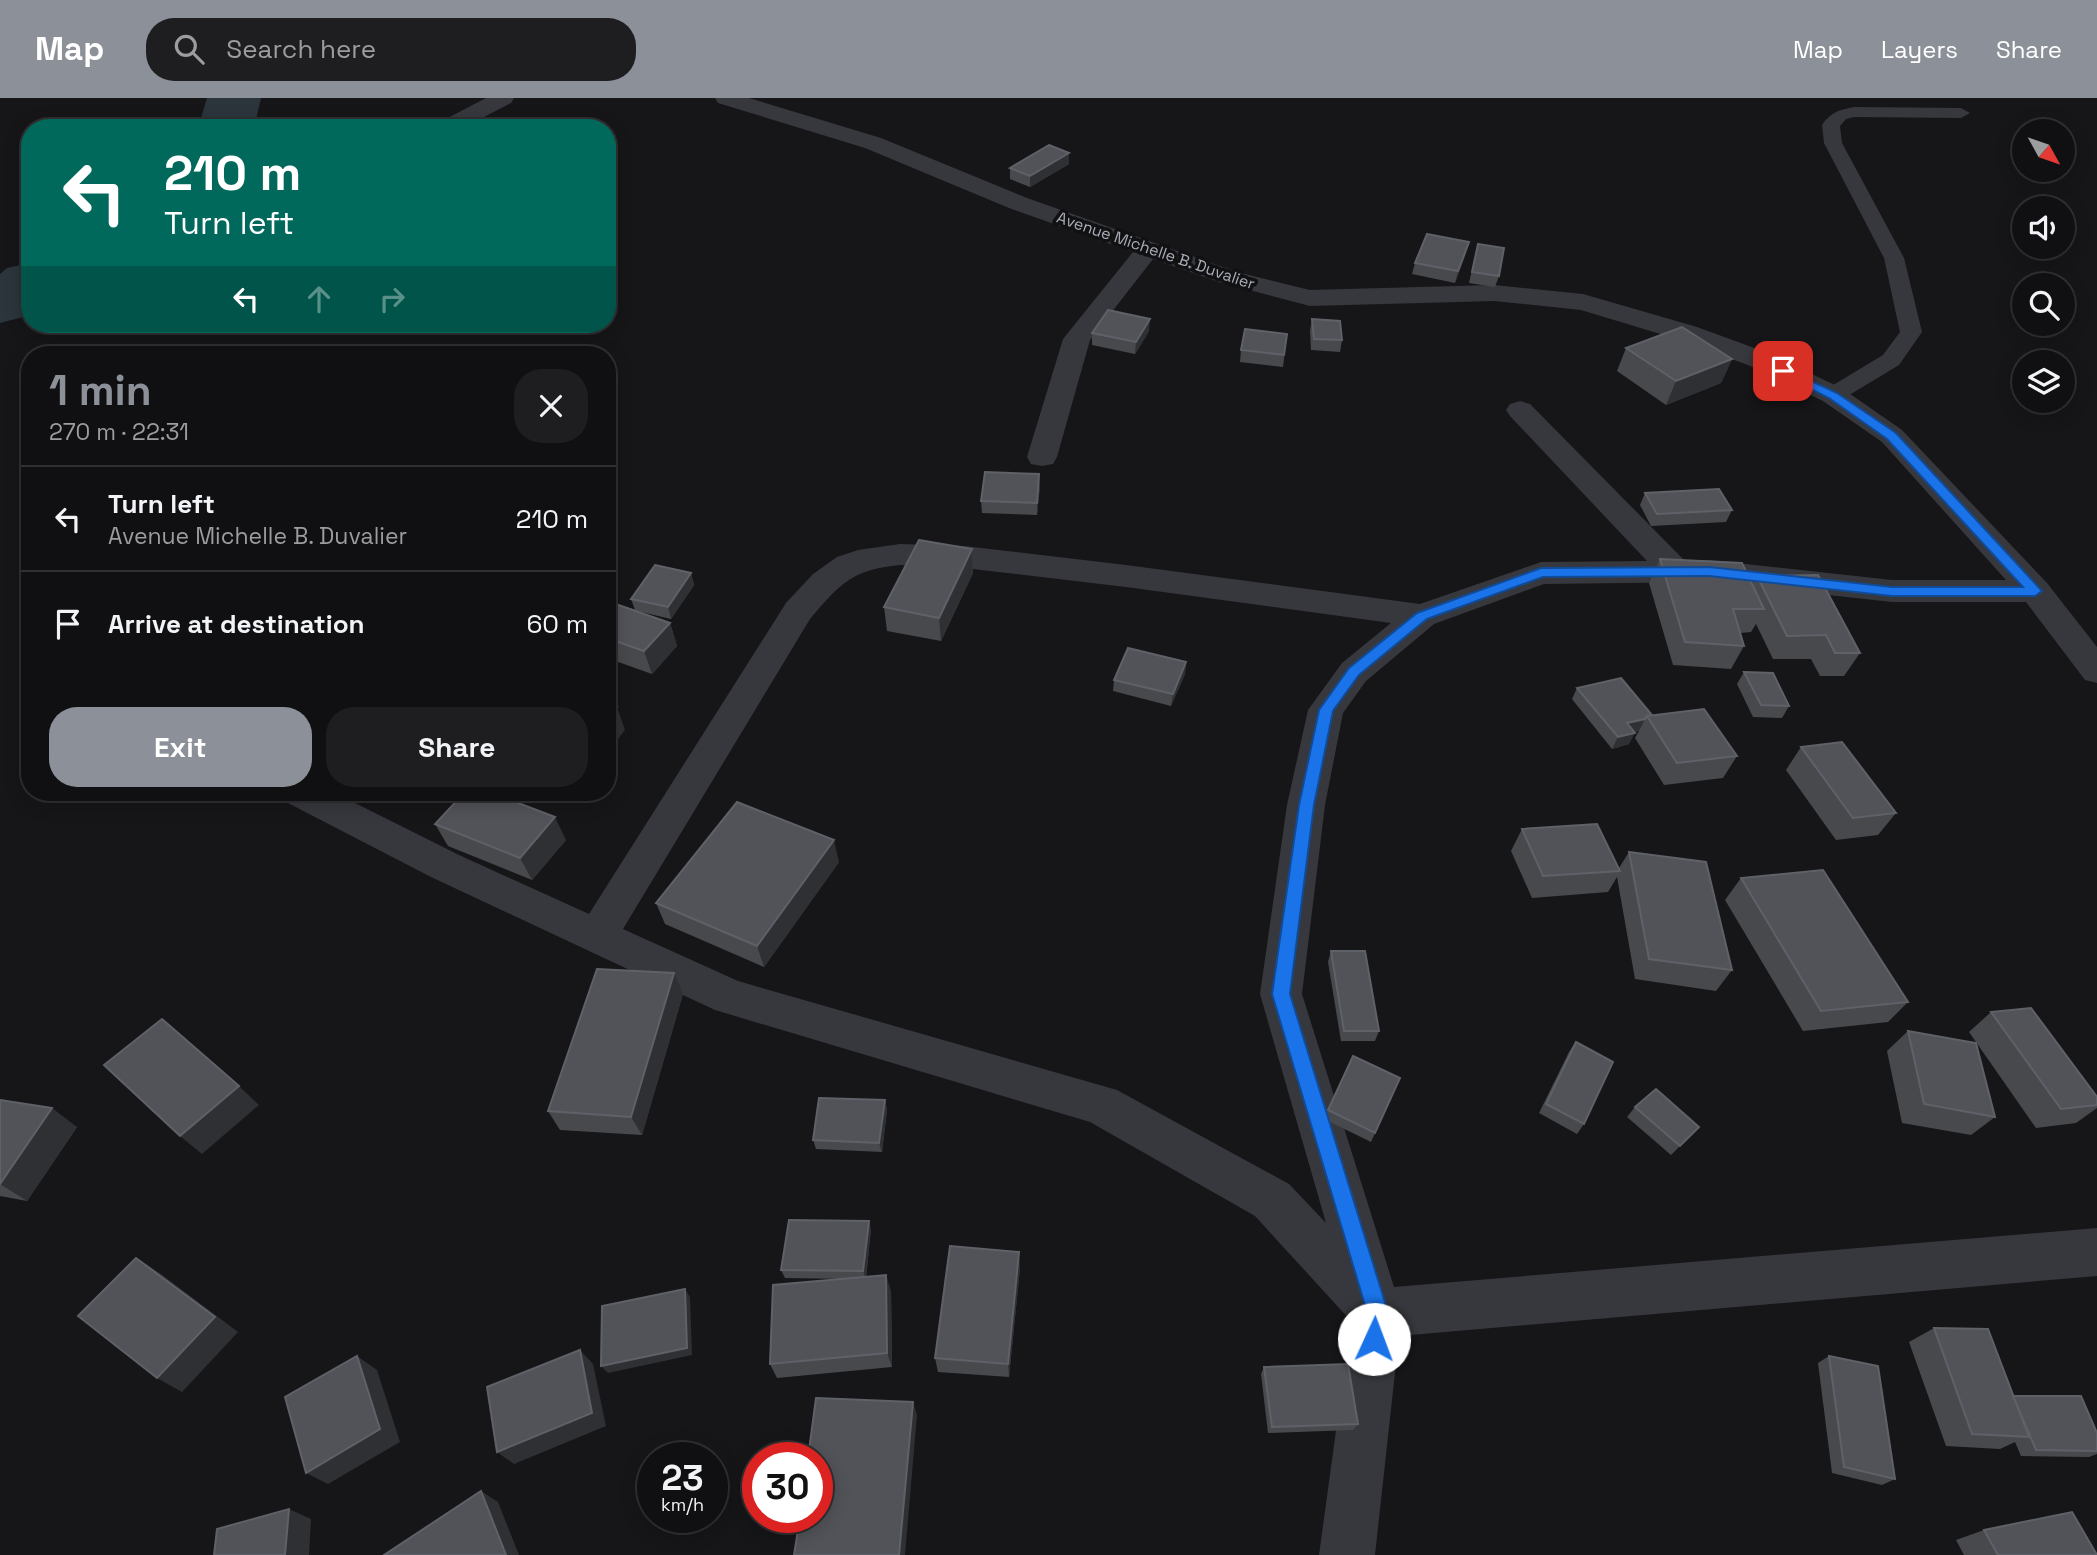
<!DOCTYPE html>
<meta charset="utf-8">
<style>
body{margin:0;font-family:"Space Grotesk",sans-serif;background:#1e1e20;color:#f1f3f6;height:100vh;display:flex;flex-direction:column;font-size:26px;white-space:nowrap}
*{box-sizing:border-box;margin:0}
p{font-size:23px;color:#9c9d9f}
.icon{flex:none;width:38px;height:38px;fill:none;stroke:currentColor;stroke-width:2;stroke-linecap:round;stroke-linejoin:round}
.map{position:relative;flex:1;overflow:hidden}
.side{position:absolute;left:21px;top:248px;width:595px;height:455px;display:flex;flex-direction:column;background:#101012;border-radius:28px;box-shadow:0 4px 18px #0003,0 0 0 2px #303032}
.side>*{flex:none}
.guide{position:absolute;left:21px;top:21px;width:595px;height:214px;border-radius:28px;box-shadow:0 4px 18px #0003,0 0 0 2px #303032;background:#00695c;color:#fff;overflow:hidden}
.needle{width:46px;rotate:130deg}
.fabs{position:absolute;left:2012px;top:21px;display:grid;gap:14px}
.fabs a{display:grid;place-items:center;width:63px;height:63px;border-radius:50%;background:#101012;box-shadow:0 4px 18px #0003,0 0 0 2px #303032;font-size:35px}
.speed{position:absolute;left:637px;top:1344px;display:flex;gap:14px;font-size:35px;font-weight:700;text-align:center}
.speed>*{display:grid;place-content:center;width:91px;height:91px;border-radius:50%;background:#101012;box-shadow:0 4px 18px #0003,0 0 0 2px #303032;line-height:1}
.speed small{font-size:18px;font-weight:400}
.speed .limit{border:10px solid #d22;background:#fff;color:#111}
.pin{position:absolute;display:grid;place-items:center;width:60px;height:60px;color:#fff;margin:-30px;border-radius:14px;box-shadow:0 4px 10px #0006}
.me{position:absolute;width:77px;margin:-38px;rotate:2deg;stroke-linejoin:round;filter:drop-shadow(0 0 5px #0008)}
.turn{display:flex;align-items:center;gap:24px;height:147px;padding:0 28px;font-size:32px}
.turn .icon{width:91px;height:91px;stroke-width:2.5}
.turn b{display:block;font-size:49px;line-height:60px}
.lanes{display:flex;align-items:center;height:66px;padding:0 28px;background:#0003;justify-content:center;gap:35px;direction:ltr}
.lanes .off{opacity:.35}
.round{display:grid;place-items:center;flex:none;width:74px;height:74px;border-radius:28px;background:#1e1e20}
.summary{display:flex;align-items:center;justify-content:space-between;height:119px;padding:0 28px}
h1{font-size:42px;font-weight:700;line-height:52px;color:#8c9099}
.cta{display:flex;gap:14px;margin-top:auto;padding:14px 28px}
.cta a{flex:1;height:80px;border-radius:28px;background:#8c9099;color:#fff;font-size:28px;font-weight:700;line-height:80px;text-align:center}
.cta a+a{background:#1e1e20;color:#f1f3f6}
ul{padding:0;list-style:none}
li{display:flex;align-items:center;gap:21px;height:105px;padding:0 28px;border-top:2px solid #303032}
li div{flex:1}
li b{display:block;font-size:26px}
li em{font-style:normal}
header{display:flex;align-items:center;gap:42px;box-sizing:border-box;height:98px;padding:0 35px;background:#8c9099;color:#fff}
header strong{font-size:33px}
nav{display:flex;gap:38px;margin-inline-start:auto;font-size:24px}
.search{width:490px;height:63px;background:#1e1e20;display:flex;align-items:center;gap:18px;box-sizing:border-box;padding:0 24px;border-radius:28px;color:#9c9d9f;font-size:26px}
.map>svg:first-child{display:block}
</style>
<header>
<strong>Map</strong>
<div class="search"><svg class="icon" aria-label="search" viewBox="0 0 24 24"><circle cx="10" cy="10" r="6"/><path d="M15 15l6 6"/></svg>Search here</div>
<nav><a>Map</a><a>Layers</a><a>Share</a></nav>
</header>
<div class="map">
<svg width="2097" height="1457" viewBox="0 0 2097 1457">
<rect width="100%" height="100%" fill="#161618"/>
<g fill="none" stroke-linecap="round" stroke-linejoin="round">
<g fill="#2c353c" fill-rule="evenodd">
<polygon points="207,0 261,0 254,30 198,30"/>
<polygon points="30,165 30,214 23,219 0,225 0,176 7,170"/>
</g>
<path fill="#37383d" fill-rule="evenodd" d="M1854,9L1961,10L1970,15L1961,20L1854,19L1846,21L1840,28L1842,45L1904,160L1922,234L1899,267L1841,302H1825L1821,297L1825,292L1883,257L1900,234L1884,160L1824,45L1822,27C1831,14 1839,12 1854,9Z"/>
<g fill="#37383d" fill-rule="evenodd">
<polygon points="486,0 514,0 511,5 463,30 435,30 438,25"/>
<path d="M715,0H749L881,40L1027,100L1237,174L1310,192L1494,187L1583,196L1697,229L1768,255L1843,291L1902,332L2047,485L2097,549V585L2085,582L2026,504H1892L1709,484L1544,486L1434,526L1366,583L1343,615L1325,707L1302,896L1394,1189L2097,1130V1178L1399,1238L1375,1457H1319L1351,1223L1255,1118L1090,1024L715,912L431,779L288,705L282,695H335L459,757L589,816L786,505L813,476L837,459L858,452L900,446L964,448L1126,467L1420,506L1541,464L1647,463L1510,318L1506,312L1510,306L1520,303L1530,306L1684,462H1709L1892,482H2006L1882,344L1823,303L1748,267L1677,241L1581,212L1494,203L1310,208L1219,184L1153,161L1090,242L1057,359L1053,366L1042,368L1031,366L1027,359L1063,241L1133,154L1009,110L865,50L718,5ZM900,467L964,470L1126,489L1391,525L1342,565L1308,612L1287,707L1260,896L1326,1125L1289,1086L1117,992L738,883L623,831L810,521C841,485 851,472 900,467Z"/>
</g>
</g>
<g fill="#47494d">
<polygon points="1069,66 1030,89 1010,81 1010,70"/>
<polygon points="1478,146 1499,178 1495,189 1469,185"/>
<polygon points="1466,155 1455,185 1412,176 1415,165"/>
<polygon points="1312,221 1342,242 1340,254 1311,252 1310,233"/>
<polygon points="1149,233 1135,256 1092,247 1092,235"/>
<polygon points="1287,236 1283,269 1240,264 1241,252"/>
<polygon points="1626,250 1732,261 1721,285 1666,307 1617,273"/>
<polygon points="1040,388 1037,417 982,415 981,403"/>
<polygon points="1645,395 1732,412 1726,424 1651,428 1640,407"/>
<polygon points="972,451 973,475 941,543 887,533 884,509"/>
<polygon points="1660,461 1752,486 1757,478 1860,555 1844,578 1820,578 1811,561 1773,561 1756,526 1751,534 1740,535 1744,548 1731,571 1673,567 1649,485"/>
<polygon points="691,475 694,487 671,521 637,513 670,525 677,548 652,576 607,560 607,503 635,512 631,501"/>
<polygon points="1186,564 1185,576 1171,608 1113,593 1114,582"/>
<polygon points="1744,574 1789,608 1782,620 1753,619 1737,586"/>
<polygon points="1577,590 1652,617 1737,658 1723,680 1664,687 1635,640 1639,633 1634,634 1629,646 1612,651 1572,601"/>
<polygon points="1801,649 1896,715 1878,737 1836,742 1786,672"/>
<polygon points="435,726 566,742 532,782 448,748"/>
<polygon points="1522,731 1619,770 1629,754 1732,872 1716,893 1635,881 1617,779 1608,794 1532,800 1511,753"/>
<polygon points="839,764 764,869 665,826 656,805"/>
<polygon points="1741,780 1908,904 1888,924 1803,933 1725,802"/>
<polygon points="1331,853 1379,933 1375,943 1341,943 1328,864"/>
<polygon points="683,896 642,1037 560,1032 548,1013"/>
<polygon points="1991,914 2097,999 2097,1010 2076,1025 2036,1030 1969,934"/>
<polygon points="1908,933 1995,1019 1971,1037 1902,1025 1887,953"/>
<polygon points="1576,944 1584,1026 1577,1036 1539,1015 1569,954"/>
<polygon points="1400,980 1371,1044 1324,1021 1328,1012"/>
<polygon points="0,1002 77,1029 27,1103 0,1098"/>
<polygon points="885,1002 887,1012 882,1054 816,1051 813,1042"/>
<polygon points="1635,1009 1699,1029 1671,1057 1627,1019"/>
<polygon points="871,1131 866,1179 891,1193 892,1269 777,1280 770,1266 849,1181 785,1180 781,1172"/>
<polygon points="1020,1170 1009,1279 938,1274 935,1260"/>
<polygon points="1934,1230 2013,1298 2097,1335 2097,1356 2089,1359 2021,1358 2015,1344 2000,1351 1946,1348 1909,1244"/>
<polygon points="1829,1258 1895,1381 1882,1387 1832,1375 1818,1265"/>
<polygon points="1264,1269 1358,1326 1353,1332 1268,1335 1261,1276"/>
<polygon points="1984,1432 2097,1457 1964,1457 1956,1442"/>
</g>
<g fill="#2f3033">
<polygon points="1069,55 1069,66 1030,89 1030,78"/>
<polygon points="1469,144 1466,155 1455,185 1458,173"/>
<polygon points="1150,221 1149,233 1135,256 1136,244"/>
<polygon points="1732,261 1721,285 1666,307 1676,283"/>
<polygon points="1039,376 1040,388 1037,417 1037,405"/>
<polygon points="972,451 973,475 941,543 939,520"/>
<polygon points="691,475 694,487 671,521 668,509"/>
<polygon points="670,525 677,548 652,576 644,553"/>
<polygon points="1186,564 1185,576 1171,608 1173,596"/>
<polygon points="617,609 625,632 607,655 607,621"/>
<polygon points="1645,621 1639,633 1621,637 1627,625"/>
<polygon points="1635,635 1629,646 1612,651 1618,639"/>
<polygon points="555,719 566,742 532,782 520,760"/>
<polygon points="834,742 839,764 764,869 757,848"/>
<polygon points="674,875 683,896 642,1037 631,1019"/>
<polygon points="239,988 259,1007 202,1056 180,1038"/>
<polygon points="885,1002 887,1012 882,1054 879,1045"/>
<polygon points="52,1010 77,1029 27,1103 0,1086"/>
<polygon points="869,1123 871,1131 866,1181 863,1173"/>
<polygon points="1019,1154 1020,1170 1009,1279 1008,1266"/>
<polygon points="136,1160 161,1176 238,1234 182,1294 157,1280"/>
<polygon points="886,1177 891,1193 892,1269 887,1255"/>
<polygon points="685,1191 690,1199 692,1257 608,1275 601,1268"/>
<polygon points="580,1252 593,1266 606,1328 514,1366 497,1354"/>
<polygon points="357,1258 377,1272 400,1344 328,1386 306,1375"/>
<polygon points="913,1304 917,1317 905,1457 899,1457"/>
<polygon points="481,1393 498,1404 519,1457 506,1457"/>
<polygon points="289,1411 311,1421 309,1457 285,1457"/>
</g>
<g fill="#525359" stroke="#5f6168" stroke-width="2">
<polygon points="1049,47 1069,55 1030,78 1010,70"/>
<polygon points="1427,136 1469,144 1458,173 1415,165"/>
<polygon points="1478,146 1504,150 1499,178 1472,174"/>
<polygon points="1108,212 1150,221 1136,244 1092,235"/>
<polygon points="1312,221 1340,223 1342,242 1314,241"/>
<polygon points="1682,229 1732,261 1676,283 1626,250"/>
<polygon points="1245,231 1287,236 1284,257 1241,252"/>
<polygon points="985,374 1039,376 1037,405 981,403"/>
<polygon points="1719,391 1732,412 1657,416 1645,395"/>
<polygon points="919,442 972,451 939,520 884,509"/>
<polygon points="1660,461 1742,465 1764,511 1733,511 1744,548 1685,544"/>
<polygon points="655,467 691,475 668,509 631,501"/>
<polygon points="1818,477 1860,555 1835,555 1826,537 1787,538 1757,478"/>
<polygon points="607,503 670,525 644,553 607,540"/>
<polygon points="1128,550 1186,564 1173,596 1114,582"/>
<polygon points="1744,574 1773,575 1789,608 1761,607"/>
<polygon points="1621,580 1652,617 1647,618 1645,621 1627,625 1635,635 1618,639 1577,590"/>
<polygon points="607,607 617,609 607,621"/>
<polygon points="1704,611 1737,658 1677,665 1647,618"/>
<polygon points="1842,644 1896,715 1853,720 1801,649"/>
<polygon points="464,695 492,695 555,719 520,760 435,726"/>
<polygon points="737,704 834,742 757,848 656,805"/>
<polygon points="1597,726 1620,773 1543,778 1522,731"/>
<polygon points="1629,754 1706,764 1732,872 1649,861"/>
<polygon points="1823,772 1908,904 1821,913 1741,780"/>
<polygon points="1331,853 1365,853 1379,933 1344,933"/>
<polygon points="597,871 674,875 631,1019 548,1013"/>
<polygon points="2031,910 2097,999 2097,1007 2061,1011 1991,914"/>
<polygon points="162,921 239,988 180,1038 104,967"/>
<polygon points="1908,933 1976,945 1995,1019 1924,1006"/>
<polygon points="1576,944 1613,964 1584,1026 1546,1006"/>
<polygon points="1353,958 1400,980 1375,1035 1328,1012"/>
<polygon points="1656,991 1699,1029 1680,1048 1635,1009"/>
<polygon points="819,1000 885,1002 879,1045 813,1042"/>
<polygon points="0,1002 52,1010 0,1086"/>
<polygon points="789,1122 869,1123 863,1173 781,1172"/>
<polygon points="950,1148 1019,1154 1008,1266 935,1260"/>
<polygon points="136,1160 215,1219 157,1280 78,1218"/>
<polygon points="886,1177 887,1255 770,1266 773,1187"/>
<polygon points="685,1191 687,1250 601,1268 602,1208"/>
<polygon points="1934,1230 1988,1231 2029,1339 1972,1336"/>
<polygon points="580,1252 592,1315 497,1354 487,1289"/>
<polygon points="357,1258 380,1331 306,1375 285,1299"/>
<polygon points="1829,1258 1878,1268 1895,1381 1844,1369"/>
<polygon points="1348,1266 1358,1326 1272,1329 1264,1269"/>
<polygon points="2013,1298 2081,1298 2097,1335 2097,1353 2036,1352"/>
<polygon points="816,1300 913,1304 899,1457 794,1457 800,1419 817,1419 817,1360 808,1360"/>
<polygon points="481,1393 506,1457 384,1457"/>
<polygon points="289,1411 285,1457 214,1457 217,1431"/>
<polygon points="2072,1414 2097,1457 1998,1457 1984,1432"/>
</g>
<polygon fill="#1a73e8" stroke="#114b97" stroke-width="2" points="1783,270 1837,295 1896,335 2042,493 2035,498 1892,498 1709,478 1543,479 1427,521 1359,577 1333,613 1314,707 1290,896 1388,1214 1381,1249 1374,1252 1367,1249 1364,1241 1367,1214 1272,896 1299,707 1319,612 1349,570 1417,515 1541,470 1709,469 1892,489 2023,489 1887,341 1829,300 1779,275 1779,271"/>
<g text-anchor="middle" stroke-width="7" stroke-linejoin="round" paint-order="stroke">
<g font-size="16" fill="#a8adb8" stroke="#111113">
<text transform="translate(1156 152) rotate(19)" y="6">Avenue Michelle B. Duvalier</text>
</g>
</g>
</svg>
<div class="fabs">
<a><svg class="needle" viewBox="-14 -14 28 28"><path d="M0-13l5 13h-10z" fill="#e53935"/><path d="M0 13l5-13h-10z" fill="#9c9d9f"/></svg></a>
<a><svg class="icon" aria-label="sound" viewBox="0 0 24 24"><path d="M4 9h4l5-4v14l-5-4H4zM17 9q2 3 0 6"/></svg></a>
<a><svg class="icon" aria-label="search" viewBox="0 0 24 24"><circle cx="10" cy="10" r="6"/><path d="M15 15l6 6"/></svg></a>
<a><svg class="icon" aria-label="layers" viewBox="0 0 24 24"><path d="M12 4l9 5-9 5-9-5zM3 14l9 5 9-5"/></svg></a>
</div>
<div class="speed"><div>23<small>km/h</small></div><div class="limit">30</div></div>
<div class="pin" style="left:1783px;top:273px;background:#d93025"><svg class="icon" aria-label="arrive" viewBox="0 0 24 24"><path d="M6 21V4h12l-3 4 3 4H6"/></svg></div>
<svg class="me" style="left:1374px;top:1241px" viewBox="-20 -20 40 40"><circle r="19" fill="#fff"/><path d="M0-13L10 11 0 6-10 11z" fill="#1a73e8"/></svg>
<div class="guide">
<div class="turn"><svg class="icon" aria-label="left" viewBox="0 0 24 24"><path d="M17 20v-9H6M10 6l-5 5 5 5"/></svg><div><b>210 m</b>Turn left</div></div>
<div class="lanes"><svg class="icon" aria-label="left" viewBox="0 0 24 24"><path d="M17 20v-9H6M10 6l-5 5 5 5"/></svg><svg class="icon off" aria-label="ahead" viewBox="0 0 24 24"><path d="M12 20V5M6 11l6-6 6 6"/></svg><svg class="icon off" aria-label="right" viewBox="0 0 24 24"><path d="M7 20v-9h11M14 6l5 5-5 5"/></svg></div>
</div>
<section class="side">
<div class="summary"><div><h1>1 min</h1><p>270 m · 22:31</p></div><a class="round"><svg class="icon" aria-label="close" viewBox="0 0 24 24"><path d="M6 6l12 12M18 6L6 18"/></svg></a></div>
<ul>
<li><svg class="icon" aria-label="left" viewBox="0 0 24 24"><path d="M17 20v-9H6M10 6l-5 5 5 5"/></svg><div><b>Turn left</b><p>Avenue Michelle B. Duvalier</p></div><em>210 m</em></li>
<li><svg class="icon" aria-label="arrive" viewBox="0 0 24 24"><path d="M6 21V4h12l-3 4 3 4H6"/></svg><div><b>Arrive at destination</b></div><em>60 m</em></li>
</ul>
<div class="cta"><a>Exit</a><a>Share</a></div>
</section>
</div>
